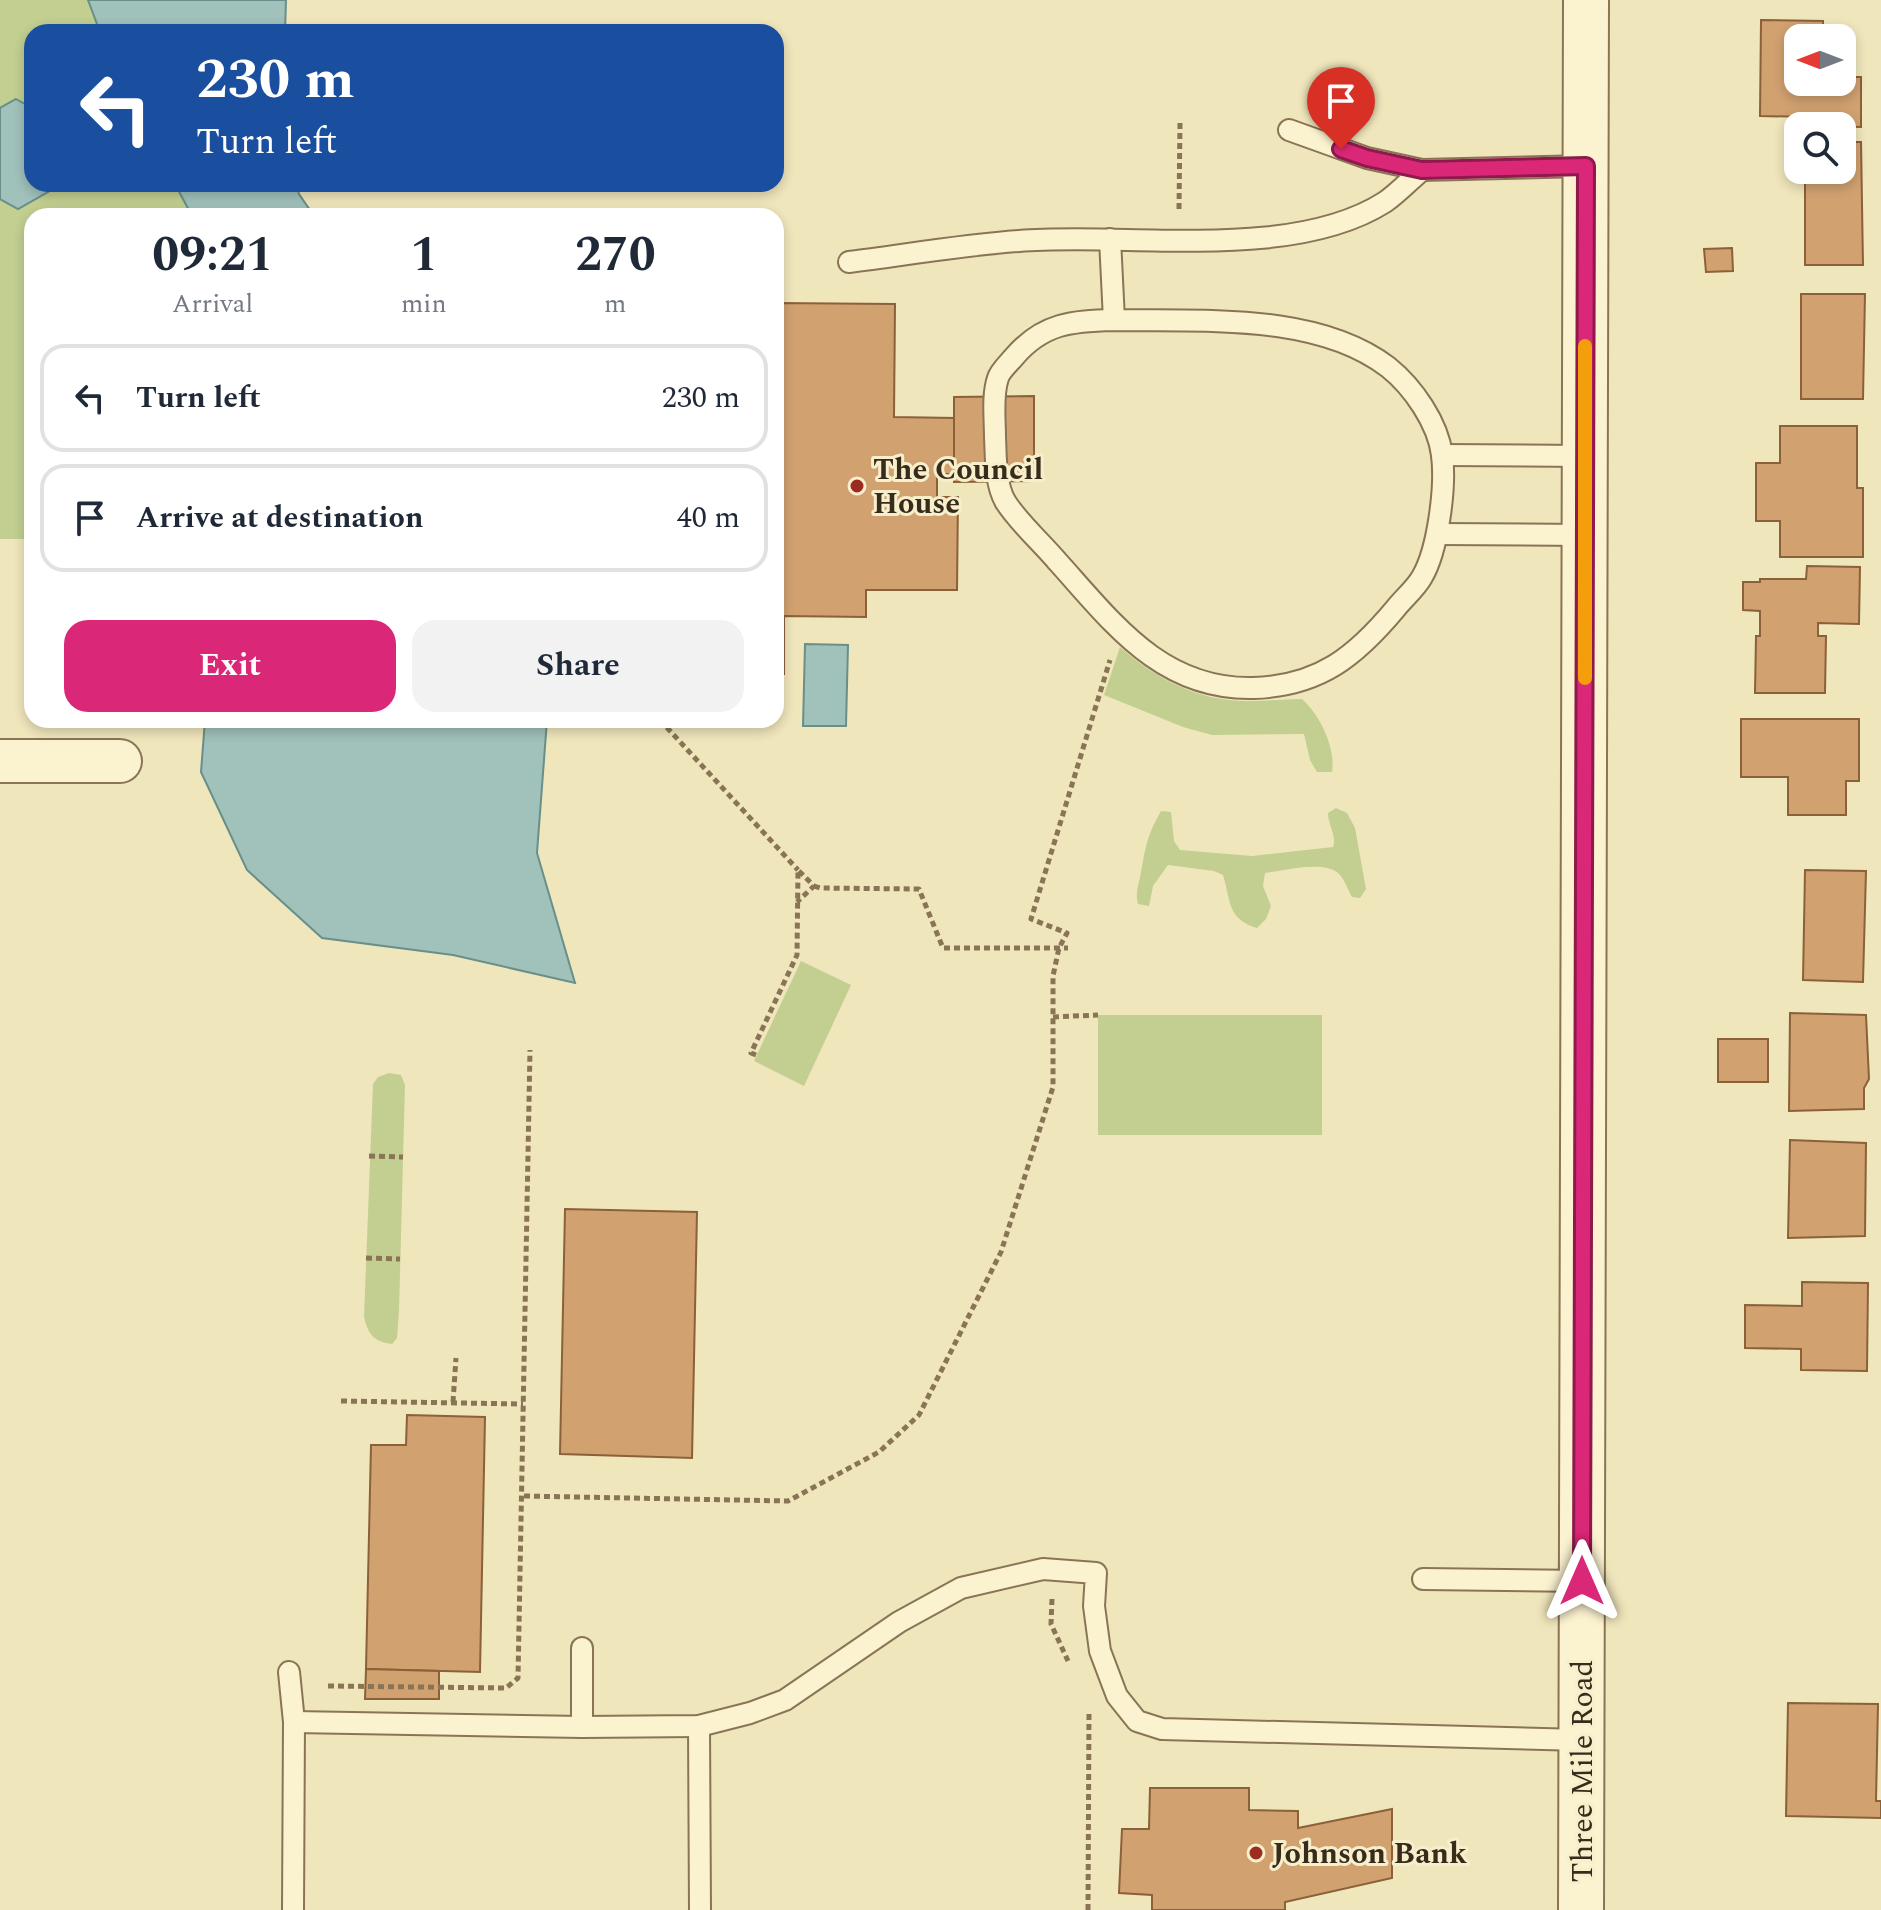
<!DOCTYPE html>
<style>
body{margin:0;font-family:Spectral,serif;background:#f2f2f3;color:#1f2937;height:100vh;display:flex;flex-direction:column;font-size:30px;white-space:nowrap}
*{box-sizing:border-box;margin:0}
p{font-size:26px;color:#747a83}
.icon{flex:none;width:44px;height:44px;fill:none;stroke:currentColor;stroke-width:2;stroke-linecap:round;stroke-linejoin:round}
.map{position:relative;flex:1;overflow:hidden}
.details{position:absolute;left:24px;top:208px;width:760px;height:520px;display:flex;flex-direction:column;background:#fff;border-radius:24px;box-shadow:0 4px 12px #0003}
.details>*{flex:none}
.hud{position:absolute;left:24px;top:24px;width:760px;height:168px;border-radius:24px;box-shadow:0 4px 12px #0003;background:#1a4fa0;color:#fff;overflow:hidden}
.needle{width:52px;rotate:270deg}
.fabs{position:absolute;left:1784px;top:24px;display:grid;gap:16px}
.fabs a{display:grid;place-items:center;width:72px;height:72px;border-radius:16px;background:#fff;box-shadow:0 4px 12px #0003;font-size:40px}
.pin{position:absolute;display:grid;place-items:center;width:68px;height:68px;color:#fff;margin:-82px -34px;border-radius:50% 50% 50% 0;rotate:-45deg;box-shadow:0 0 8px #0007}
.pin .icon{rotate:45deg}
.me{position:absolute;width:88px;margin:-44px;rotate:0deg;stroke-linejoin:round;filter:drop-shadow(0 0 6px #0008)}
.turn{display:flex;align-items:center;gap:28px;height:168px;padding:0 40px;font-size:36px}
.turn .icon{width:104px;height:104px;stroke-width:2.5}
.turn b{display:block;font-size:56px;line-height:68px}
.eta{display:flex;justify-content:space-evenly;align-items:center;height:136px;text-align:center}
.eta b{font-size:48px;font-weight:700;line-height:56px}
.action{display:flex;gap:16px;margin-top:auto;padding:16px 40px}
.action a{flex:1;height:92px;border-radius:24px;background:#db2777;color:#fff;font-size:32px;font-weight:700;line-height:92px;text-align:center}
.action a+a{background:#f2f2f3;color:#1f2937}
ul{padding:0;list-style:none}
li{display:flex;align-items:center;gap:24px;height:108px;margin:0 16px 12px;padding:0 24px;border:4px solid #e0e1e3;border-radius:24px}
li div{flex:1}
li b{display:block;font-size:30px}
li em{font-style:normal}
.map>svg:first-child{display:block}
</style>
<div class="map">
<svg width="1881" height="1910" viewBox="0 0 1881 1910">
<rect width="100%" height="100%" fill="#f0e6bc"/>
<g fill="#c2cf90">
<polygon points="0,0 88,0 100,32 32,32 32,184 175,184 192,216 32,216 32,539 0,539"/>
<path d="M1120,647C1157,680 1200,702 1251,701C1268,701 1285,699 1302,699C1320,715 1336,748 1332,772H1317L1310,760L1304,734L1212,735L1183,727L1104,695Z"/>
<path d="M1336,808L1347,813L1355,828L1366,889L1360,898L1352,897C1348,890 1344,878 1338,873C1323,860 1283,871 1265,873L1263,886L1271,906L1266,919L1257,928C1227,919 1231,901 1223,875L1214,871L1168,865L1153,886L1149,906L1138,904C1135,891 1139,885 1141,872C1146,845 1147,836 1161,811L1171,812L1174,841L1180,850L1252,856L1333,847C1337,836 1328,825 1328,813Z"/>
<polygon points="801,961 851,985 804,1086 754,1061"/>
<rect x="1098" y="1015" width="224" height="120"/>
<path d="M389,1073L401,1075L405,1085L399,1311L397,1338L392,1344C374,1342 368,1334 364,1317L373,1084L378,1077Z"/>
</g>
<g fill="#a1c1bb" stroke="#688f89" stroke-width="2">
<polygon points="88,0 286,0 285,32 100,32"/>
<polygon points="16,99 32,108 32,184 62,184 18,209 0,199 0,108"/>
<polygon points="175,184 296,184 299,194 314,216 192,216"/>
<polygon points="805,644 848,645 846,726 803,726"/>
<polygon points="205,720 547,720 537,853 575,983 453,955 322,938 247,870 201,772"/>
</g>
<g fill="#d1a170" stroke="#8a6139" stroke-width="2">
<polygon points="1761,20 1823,21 1823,38 1798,38 1798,82 1842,82 1842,77 1861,77 1861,127 1810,126 1810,117 1760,116"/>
<polygon points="1842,142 1861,142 1863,265 1805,265 1805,170 1842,170"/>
<polygon points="1732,248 1733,271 1706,272 1704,249"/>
<polygon points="1801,294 1865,294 1863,399 1801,399"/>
<polygon points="776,303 895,304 894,417 955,418 954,474 937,474 937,497 958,497 957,590 866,590 866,617 784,616 784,674 776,674"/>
<polygon points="1034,396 1034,481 954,482 954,397"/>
<polygon points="1780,426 1857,426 1857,488 1863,488 1863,557 1780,557 1780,521 1756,521 1756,463 1780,463"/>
<polygon points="1807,566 1860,567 1859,624 1818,623 1818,636 1826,636 1825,693 1755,693 1756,636 1760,636 1760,611 1743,610 1743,582 1760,582 1760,579 1806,579"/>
<polygon points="1741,719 1859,719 1859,781 1846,781 1846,815 1788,815 1788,777 1741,777"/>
<polygon points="1805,870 1866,871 1863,982 1803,980"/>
<polygon points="1790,1013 1866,1015 1869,1079 1864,1088 1864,1109 1789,1111"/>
<rect x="1718" y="1039" width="50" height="43"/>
<polygon points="1790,1140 1866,1143 1865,1236 1788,1238"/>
<polygon points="565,1209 697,1212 692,1458 560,1454"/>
<polygon points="1802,1282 1868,1283 1867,1371 1801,1370 1801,1349 1745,1348 1745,1305 1802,1306"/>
<polygon points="407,1415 485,1417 480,1672 366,1669 371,1445 406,1445"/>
<polygon points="366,1669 439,1671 439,1699 365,1699"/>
<polygon points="1788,1703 1878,1704 1876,1801 1881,1801 1881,1818 1786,1816"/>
<polygon points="1150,1788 1249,1788 1249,1810 1298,1811 1298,1828 1392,1809 1392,1878 1285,1902 1285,1910 1152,1910 1152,1895 1119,1893 1122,1829 1149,1829"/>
</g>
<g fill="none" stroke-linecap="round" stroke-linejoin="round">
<g stroke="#897555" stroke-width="24">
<g id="service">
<polyline points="1289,130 1367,158 1422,170 1586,166"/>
<polyline points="1110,239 1114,320"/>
<path d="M849,262C905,255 962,245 1019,241C1127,232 1291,262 1385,202C1398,193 1410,180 1422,170"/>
<path d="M1114,320C1201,322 1316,312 1388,367C1413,387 1438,423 1442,455C1446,487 1438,550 1422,577C1416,588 1404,598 1396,608C1356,656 1320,686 1253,688C1161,690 1113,623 1057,561C1042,543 1017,521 1005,501C995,483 996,457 995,437C995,419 992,395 998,378C1000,371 1009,363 1014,357C1043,323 1072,321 1114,320Z"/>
<polyline points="1442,455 1585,456"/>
<polyline points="1438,534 1585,535"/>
<polyline points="1423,1579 1582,1581"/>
<polyline points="582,1648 582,1727"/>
<polyline points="289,1672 294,1722 293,1910"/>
<polyline points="294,1722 582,1727 699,1726 750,1713 785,1700 899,1622 961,1588 1043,1569 1096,1573 1094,1606 1100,1651 1117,1696 1137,1721 1162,1729 1582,1740"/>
<polyline points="699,1726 700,1910"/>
</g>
</g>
<g stroke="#897555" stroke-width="46">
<polyline id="minor" points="0,761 120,761"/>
</g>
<g stroke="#897555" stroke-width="48">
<polyline id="tertiary" points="1581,1910 1586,0"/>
</g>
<g stroke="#897555" stroke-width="5" stroke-dasharray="6 4" stroke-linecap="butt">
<polyline points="1179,209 1180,122"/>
<polyline points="660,720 798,870"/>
<polyline points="814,886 820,888 919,889 943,948 1068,948"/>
<polyline points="1053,1017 1098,1015"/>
<polyline points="756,1055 751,1053 797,955 798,870 814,886 797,902"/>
<polyline points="369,1156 403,1157"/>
<polyline points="366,1258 400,1259"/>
<polyline points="341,1401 523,1404"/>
<polyline points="453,1402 456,1358"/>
<polyline points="524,1496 788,1501 879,1452 919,1415 1001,1252 1053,1087 1053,976 1059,948 1067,933 1031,919 1110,660"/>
<polyline points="1052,1599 1051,1624 1068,1661"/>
<polyline points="328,1686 506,1688 518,1678 530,1050"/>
<polyline points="1088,1910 1089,1711"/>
</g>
<use href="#service" stroke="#fbf2d0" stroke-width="20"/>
<use href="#minor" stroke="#fbf2d0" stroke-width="42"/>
<use href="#tertiary" stroke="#fbf2d0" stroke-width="44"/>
</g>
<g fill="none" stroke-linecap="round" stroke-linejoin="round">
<g stroke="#8e194d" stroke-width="20">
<polyline id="route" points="1341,149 1367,158 1422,170 1586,166 1582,1581"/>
</g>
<use href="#route" stroke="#db2777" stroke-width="14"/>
<polyline stroke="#f59e0b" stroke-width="14" points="1585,678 1585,346"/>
</g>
<g fill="#9c2c21" stroke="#f7efcc" stroke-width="3">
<circle cx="857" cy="486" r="8"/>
<circle cx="1256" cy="1853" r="8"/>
</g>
<g text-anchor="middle" stroke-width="6" stroke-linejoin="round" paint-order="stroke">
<g font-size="30" font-weight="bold" fill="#372b1b" stroke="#f7efcc" text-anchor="start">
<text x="873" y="479">The Council<tspan x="873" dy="34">House</tspan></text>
<text x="1272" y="1863">Johnson Bank</text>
</g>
<g font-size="30" fill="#372b1b" stroke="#f7efcc">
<text transform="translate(1582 1771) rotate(-90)" y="10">Three Mile Road</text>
</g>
</g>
</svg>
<div class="fabs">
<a><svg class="needle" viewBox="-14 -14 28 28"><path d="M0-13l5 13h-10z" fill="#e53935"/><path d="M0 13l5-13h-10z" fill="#747a83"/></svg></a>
<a><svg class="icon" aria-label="search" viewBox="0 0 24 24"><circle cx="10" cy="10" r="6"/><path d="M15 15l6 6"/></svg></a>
</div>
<div class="pin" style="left:1341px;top:149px;background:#d93025"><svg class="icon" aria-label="arrive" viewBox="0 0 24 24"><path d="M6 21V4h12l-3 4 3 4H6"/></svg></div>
<svg class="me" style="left:1582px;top:1581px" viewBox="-20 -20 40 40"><path d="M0-17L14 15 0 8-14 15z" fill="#db2777" stroke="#fff" stroke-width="4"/></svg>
<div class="hud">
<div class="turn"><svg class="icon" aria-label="left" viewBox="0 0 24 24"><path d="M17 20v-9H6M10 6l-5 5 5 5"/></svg><div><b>230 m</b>Turn left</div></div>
</div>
<section class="details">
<div class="eta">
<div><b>09:21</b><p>Arrival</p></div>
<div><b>1</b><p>min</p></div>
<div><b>270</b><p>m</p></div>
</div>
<ul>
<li><svg class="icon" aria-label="left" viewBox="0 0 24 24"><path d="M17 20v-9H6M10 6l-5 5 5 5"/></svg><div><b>Turn left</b></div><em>230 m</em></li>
<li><svg class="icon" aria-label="arrive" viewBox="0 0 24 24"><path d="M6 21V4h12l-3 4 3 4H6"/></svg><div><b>Arrive at destination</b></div><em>40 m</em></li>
</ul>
<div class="action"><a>Exit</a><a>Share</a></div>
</section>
</div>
